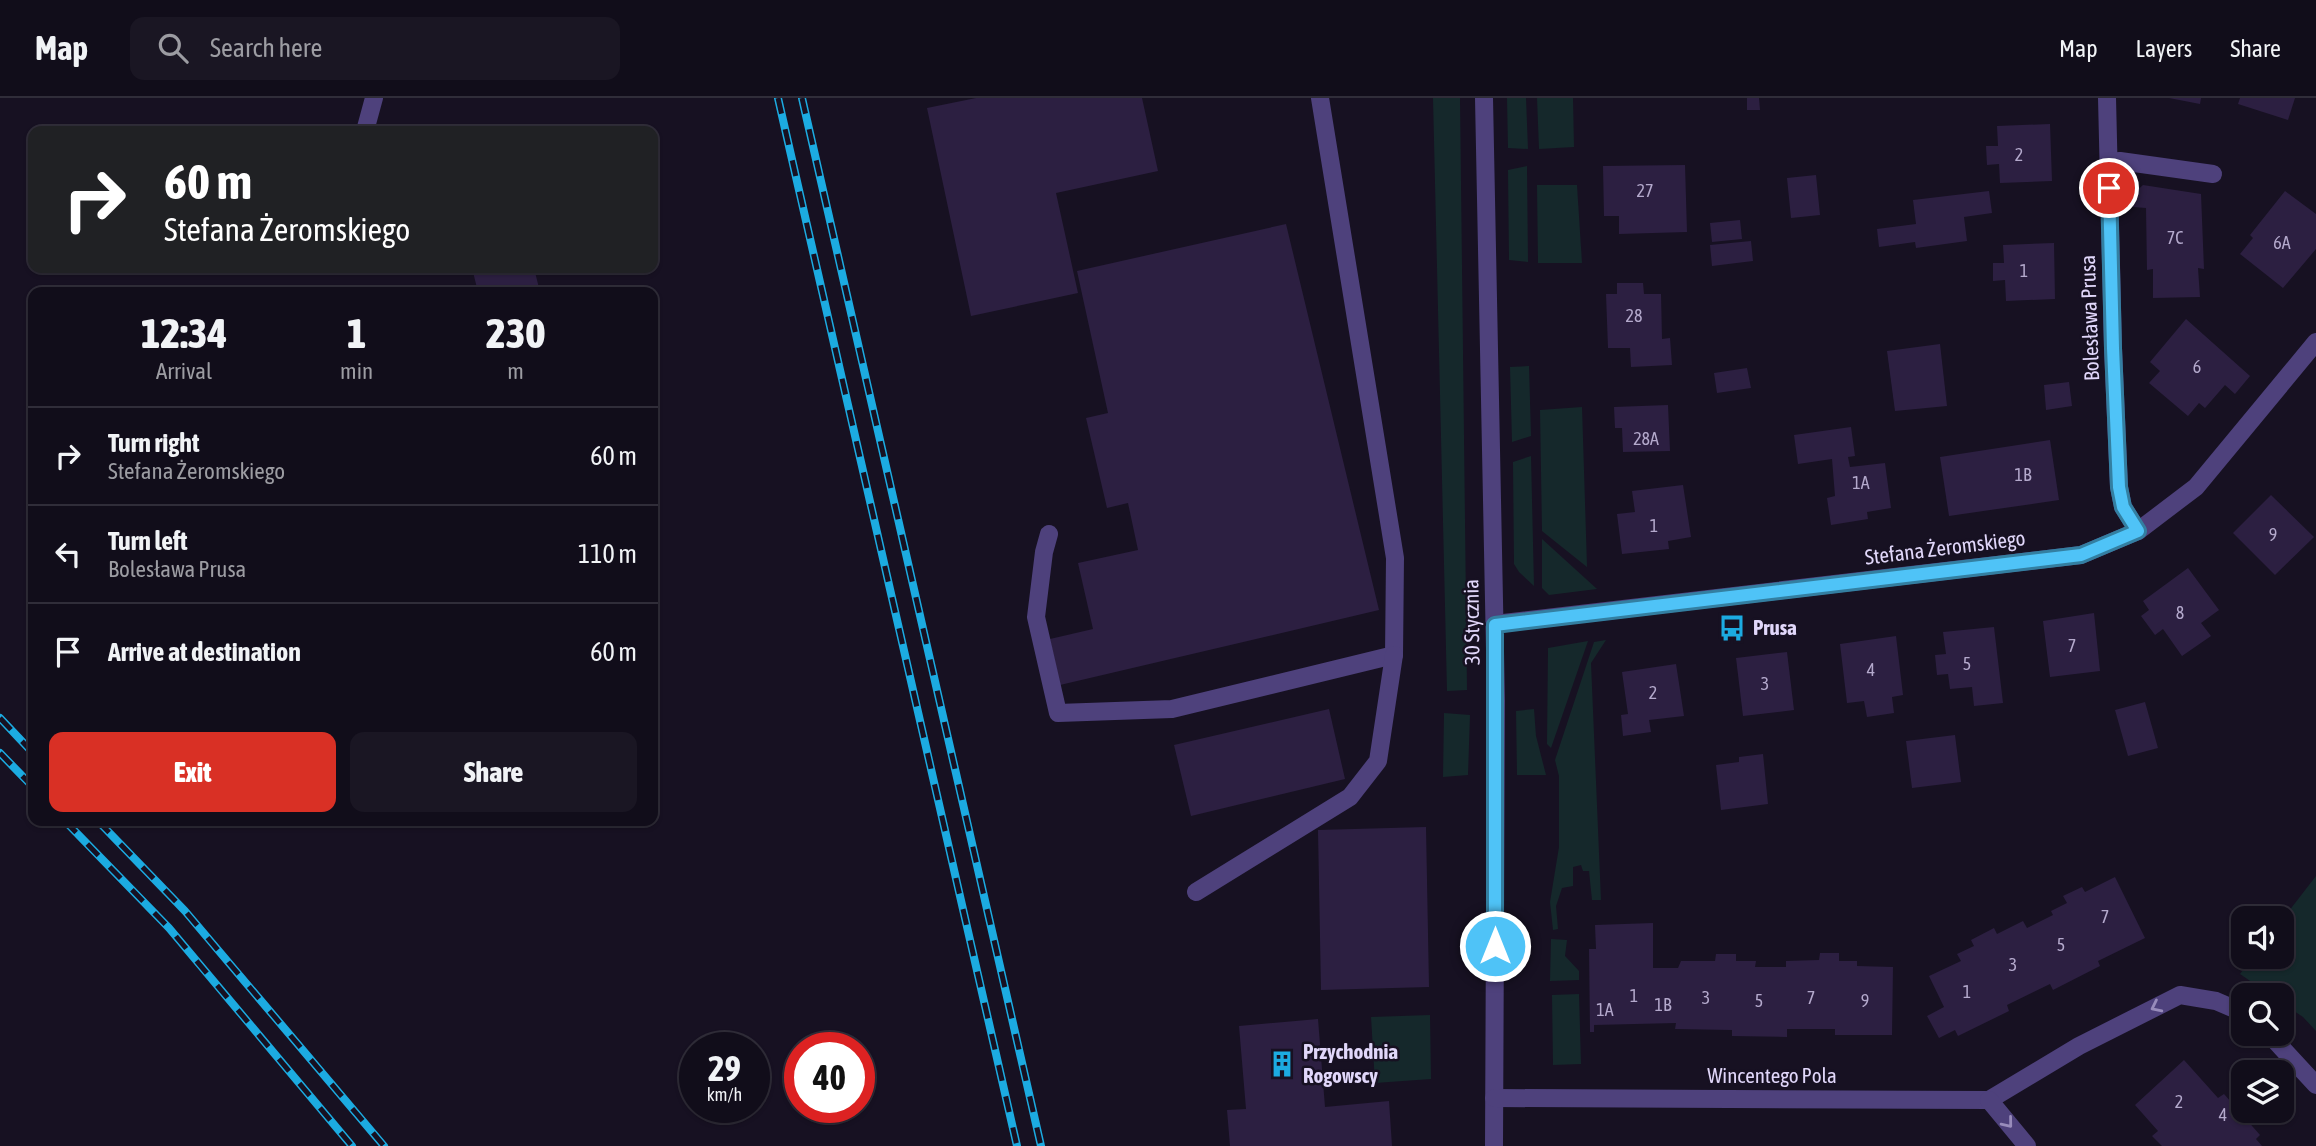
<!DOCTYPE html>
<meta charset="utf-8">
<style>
body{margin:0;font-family:"Asap Condensed",sans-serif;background:#1a1623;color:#f1f3f6;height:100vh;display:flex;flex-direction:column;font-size:26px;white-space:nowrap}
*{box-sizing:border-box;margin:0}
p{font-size:23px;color:#9c9ca2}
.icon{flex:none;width:38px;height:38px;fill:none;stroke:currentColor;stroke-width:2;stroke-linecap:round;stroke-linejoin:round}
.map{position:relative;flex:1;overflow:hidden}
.drawer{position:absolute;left:28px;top:189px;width:630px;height:539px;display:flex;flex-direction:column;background:#110d1a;border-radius:14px;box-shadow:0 2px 5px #0004,0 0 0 2px #302d39}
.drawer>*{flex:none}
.hud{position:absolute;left:28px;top:28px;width:630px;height:147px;border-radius:14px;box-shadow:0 2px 5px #0004,0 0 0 2px #302d39;background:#202124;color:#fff;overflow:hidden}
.buttons{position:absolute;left:2231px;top:808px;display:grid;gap:14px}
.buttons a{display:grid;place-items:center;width:63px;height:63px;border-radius:14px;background:#110d1a;box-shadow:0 2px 5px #0004,0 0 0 2px #302d39;font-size:35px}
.speed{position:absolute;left:679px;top:934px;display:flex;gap:14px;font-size:35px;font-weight:700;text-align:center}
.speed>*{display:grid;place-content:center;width:91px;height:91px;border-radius:50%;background:#110d1a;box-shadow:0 2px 5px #0004,0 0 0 2px #302d39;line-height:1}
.speed small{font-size:18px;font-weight:400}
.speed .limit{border:10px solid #d22;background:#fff;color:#111}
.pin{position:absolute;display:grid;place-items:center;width:60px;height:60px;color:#fff;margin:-30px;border:4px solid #fff;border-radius:50%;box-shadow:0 2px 7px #0007}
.me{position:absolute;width:77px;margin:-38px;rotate:0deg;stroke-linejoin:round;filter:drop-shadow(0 0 5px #0008)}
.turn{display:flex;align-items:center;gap:24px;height:147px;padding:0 21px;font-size:32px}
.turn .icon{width:91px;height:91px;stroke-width:2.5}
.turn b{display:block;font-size:49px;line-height:60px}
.eta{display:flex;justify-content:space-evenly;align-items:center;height:119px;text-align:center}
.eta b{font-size:42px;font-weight:800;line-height:49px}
.primary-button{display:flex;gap:14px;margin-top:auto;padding:14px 21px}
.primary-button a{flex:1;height:80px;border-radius:14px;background:#d93025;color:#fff;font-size:28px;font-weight:800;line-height:80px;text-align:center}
.primary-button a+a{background:#1a1623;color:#f1f3f6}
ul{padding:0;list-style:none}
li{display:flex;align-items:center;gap:21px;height:98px;padding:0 21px;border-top:2px solid #302d39}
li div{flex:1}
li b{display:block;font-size:26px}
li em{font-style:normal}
header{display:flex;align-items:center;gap:42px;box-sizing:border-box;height:98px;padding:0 35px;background:#110d1a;border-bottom:2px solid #302d39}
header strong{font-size:33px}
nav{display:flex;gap:38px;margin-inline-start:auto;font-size:24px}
.search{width:490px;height:63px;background:#1a1623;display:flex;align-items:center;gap:18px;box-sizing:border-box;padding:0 24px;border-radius:14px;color:#9c9ca2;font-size:26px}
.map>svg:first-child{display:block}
</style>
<header>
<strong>Map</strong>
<div class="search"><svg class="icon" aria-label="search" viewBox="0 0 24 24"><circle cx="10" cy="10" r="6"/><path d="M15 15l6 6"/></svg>Search here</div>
<nav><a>Map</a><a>Layers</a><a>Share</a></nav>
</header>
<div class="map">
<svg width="2316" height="1048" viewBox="0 0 2316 1048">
<rect width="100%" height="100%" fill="#171122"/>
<g fill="#15282b">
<polygon points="1433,0 1460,0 1467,592 1447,593"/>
<polygon points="1507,0 1526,0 1528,51 1508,50"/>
<polygon points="1537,0 1573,0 1574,49 1539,51"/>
<polygon points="1527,68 1528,164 1509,162 1508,72"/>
<polygon points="1537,87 1577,87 1582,165 1538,165"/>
<polygon points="1529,268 1531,338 1512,344 1510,269"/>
<polygon points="1582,309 1587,469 1542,433 1540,312"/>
<polygon points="1531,358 1534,488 1519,474 1514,466 1513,364"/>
<polygon points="1542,441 1597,491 1549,497 1542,490"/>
<polygon points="1606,542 1591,565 1601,802 1592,802 1589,773 1583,773 1581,767 1573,769 1573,788 1562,790 1556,808 1558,831 1553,832 1550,804 1559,749 1559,678 1555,662 1594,544"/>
<polygon points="1588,543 1551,650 1547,646 1548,550"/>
<polygon points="1534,611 1536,638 1546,677 1517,677 1516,613"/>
<polygon points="1444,615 1470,617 1468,677 1443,679"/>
<polygon points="2316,778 2316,933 2303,919 2282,905 2282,898 2272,898 2240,876 2253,859 2282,859 2282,822"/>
<polygon points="1551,841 1567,842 1565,858 1579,873 1579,882 1550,883"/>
<polygon points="1579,896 1581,966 1553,967 1552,897"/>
<polygon points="1430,917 1431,981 1375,985 1371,919"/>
</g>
<g fill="#2c1f41">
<polygon points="976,0 1142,0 1158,73 1056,95 1078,195 971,218 927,10"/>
<polygon points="1747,0 1759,0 1760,12 1747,12"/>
<polygon points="2169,0 2201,0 2200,6"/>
<polygon points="2240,0 2295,0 2288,22 2238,6"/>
<polygon points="2050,26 2052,83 2000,85 1999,66 1987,67 1986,48 1998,48 1997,28"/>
<polygon points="1685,67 1687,134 1619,136 1619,118 1604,118 1603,68"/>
<polygon points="1816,77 1820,117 1791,120 1787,80"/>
<polygon points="2143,87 2201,96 2204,171 2198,170 2200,199 2153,200 2153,171 2147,172 2146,110 2133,109 2131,98"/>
<polygon points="1989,93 1992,115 1964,119 1967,143 1916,150 1915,144 1879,149 1877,131 1916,126 1913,102"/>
<polygon points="2285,93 2316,116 2316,151 2283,190 2240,156 2253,140 2250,137"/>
<polygon points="1740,122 1742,141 1712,144 1710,125"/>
<polygon points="1286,126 1379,512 1060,587 1050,541 1093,531 1078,465 1138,452 1128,405 1107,410 1086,320 1108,315 1077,173"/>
<polygon points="1751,143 1753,163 1712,168 1710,147"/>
<polygon points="2054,145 2055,201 2006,203 2005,182 1993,183 1993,165 2004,165 2003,147"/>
<polygon points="472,170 534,170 540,194 478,194"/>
<polygon points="1617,185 1643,185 1644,196 1661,196 1662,241 1670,240 1672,267 1631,269 1630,250 1608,250 1606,196 1617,196"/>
<polygon points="2186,221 2250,278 2235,296 2225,287 2205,310 2199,305 2188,318 2149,285 2160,273 2150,264"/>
<polygon points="1940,246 1947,308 1895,313 1887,253"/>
<polygon points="1747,270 1751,290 1717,295 1714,275"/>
<polygon points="2069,284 2072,308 2046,312 2044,287"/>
<polygon points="1668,307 1670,353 1623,354 1622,330 1615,330 1614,309"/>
<polygon points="1851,329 1855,358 1848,359 1850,369 1885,365 1891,410 1867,414 1868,421 1831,427 1827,400 1835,398 1832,361 1798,366 1794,337"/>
<polygon points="2050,342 2059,402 1949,418 1940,359"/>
<polygon points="1683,387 1691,439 1668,443 1669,451 1622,456 1617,416 1635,414 1632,393"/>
<polygon points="2271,397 2314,439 2275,477 2233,435"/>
<polygon points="2188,470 2219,512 2201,525 2211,538 2182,558 2163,531 2155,537 2141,518 2149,512 2143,503"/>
<polygon points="2094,515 2100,573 2050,579 2043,523"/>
<polygon points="1994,529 2003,605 1974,608 1972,589 1950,591 1948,576 1937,577 1935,557 1946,556 1943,534"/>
<polygon points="1896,538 1903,597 1892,599 1894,615 1867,619 1864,603 1847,605 1840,546"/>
<polygon points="1787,554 1794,612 1743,618 1736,560"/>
<polygon points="1676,566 1684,618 1649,622 1651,634 1623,638 1621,617 1628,616 1622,574"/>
<polygon points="2145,604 2158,650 2128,658 2115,612"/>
<polygon points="1329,611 1345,681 1191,718 1174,647"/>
<polygon points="1955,637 1961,684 1912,690 1906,643"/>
<polygon points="1763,656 1768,706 1721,712 1716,667 1739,664 1739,659"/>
<polygon points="1426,729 1429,889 1321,892 1318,732"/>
<polygon points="2115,779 2145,840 2098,863 2100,868 2053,892 2050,886 2007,907 2009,913 2007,914 1958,938 1955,932 1939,940 1927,918 1944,909 1929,878 1961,863 1957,856 1974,848 1971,842 1994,830 1997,836 2023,823 2027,830 2053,817 2051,813 2067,805 2063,798 2065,797 2082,789 2085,794"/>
<polygon points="1653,825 1653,870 1678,870 1681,863 1715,863 1716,856 1736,856 1736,863 1756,863 1755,869 1786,869 1786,863 1819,862 1820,855 1839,855 1839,863 1857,863 1857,868 1893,869 1892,937 1835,937 1835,931 1787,931 1787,939 1732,938 1732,932 1675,931 1676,925 1594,927 1594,934 1590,934 1589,851 1596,851 1595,827"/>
<polygon points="1318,921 1325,1009 1389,1003 1392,1048 1230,1048 1227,1012 1246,1011 1239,928"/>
<polygon points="2184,962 2218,1000 2224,996 2260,1037 2256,1041 2262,1048 2162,1048 2152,1038 2158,1033 2135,1007"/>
</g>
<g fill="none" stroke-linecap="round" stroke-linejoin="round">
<g stroke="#4e417c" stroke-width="18">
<polyline points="1484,0 1496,603 1494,1048"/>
<polyline points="2107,0 2113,250 2119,389 2123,409 2138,433"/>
<polyline points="365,33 374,0"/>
<polyline points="2109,64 2120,63 2213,76"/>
<polyline points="1049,436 1044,454 1036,519 1058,615 1172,611 1394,557 1395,460 1320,0"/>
<polyline points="1495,526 2081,457 2138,433 2196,389 2316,244"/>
<polyline points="1196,794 1350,699 1378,663 1394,557"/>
<polyline points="2269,936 2316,987"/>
<polyline points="1494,1000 1989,1002"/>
<polyline points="1989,1002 2079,948 2180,897 2216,903 2244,915"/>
<polyline points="1989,1002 2027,1048"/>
</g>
<g stroke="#1cabe1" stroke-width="8">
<g id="rail">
<polyline points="778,0 1017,1048"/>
<polyline points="802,0 1041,1048"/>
<polyline points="0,620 33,655"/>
<polyline points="0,655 33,689"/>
<polyline points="65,723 169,830 352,1048"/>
<polyline points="98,723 185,813 384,1048"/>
</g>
</g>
<use href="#rail" stroke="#171122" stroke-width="5" stroke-dasharray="16" stroke-linecap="butt"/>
</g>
<defs><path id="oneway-chevron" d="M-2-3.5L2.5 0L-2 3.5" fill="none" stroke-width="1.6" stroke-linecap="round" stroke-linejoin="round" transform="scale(1.75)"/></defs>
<g stroke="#988cbb">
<use href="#oneway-chevron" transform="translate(2156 909) rotate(154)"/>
<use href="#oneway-chevron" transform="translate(2008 1025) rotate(51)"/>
</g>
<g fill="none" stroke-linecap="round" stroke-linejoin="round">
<g stroke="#337fa1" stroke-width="18">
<polyline id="route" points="1495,848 1495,527 2081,457 2138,433 2123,409 2119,389 2113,250 2109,90"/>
</g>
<use href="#route" stroke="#4fc3f7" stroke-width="12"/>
</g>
<defs>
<g id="bus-bare" transform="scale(2.1)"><path d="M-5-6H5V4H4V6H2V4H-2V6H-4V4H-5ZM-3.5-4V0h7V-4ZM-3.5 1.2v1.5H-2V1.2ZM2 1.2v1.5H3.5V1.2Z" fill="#1cabe1" stroke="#171122" stroke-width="2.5" paint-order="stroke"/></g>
<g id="building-bare" transform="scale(2.1)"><path d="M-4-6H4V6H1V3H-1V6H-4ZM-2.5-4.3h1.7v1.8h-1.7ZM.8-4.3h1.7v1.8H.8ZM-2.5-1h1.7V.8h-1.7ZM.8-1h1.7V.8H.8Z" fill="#1cabe1" stroke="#171122" stroke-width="2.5" paint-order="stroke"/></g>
</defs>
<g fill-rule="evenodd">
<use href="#bus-bare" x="1732" y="530"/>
<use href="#building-bare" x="1282" y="966"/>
</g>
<g text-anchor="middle" stroke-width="5" stroke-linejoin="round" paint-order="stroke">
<g font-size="18" fill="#b4a9cc">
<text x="2019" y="63">2</text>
<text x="1645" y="99">27</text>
<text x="2175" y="146">7C</text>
<text x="2282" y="151">6A</text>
<text x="2024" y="179">1</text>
<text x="1634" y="224">28</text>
<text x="2197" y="275">6</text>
<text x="1646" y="347">28A</text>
<text x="2023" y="383">1B</text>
<text x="1861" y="391">1A</text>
<text x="1654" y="434">1</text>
<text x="2273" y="443">9</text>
<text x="2180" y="521">8</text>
<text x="2072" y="554">7</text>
<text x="1967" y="572">5</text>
<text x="1871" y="578">4</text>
<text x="1765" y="592">3</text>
<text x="1653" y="601">2</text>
<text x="2105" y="825">7</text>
<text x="2061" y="853">5</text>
<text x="2013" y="873">3</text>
<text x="1967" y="900">1</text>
<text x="1634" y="904">1</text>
<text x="1706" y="906">3</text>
<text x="1811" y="906">7</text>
<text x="1759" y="909">5</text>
<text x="1865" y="909">9</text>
<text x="1663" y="913">1B</text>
<text x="1605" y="918">1A</text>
<text x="2179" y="1010">2</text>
<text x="2223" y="1023">4</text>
</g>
<g font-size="21" fill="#e1d7fa" stroke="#171122">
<text transform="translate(2090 220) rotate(-92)" y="7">Bolesława Prusa</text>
<text transform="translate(1945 450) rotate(-7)" y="7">Stefana Żeromskiego</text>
<text transform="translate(1472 524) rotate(-91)" y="7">30 Stycznia</text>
<text x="1772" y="985">Wincentego Pola</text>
</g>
<g font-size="21" font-weight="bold" fill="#e1d7fa" stroke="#171122" text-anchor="start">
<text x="1753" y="537">Prusa</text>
<text x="1303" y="961">Przychodnia<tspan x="1303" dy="24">Rogowscy</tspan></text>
</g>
</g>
</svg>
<div class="buttons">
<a><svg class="icon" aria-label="sound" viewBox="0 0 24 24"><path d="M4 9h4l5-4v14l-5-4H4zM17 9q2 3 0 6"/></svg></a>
<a><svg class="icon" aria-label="search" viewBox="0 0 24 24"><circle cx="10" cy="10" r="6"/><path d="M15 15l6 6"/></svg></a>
<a><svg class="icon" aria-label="layers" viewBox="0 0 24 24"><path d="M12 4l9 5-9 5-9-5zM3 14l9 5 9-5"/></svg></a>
</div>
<div class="speed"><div>29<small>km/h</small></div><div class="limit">40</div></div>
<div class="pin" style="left:2109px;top:90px;background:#d93025"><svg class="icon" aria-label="arrive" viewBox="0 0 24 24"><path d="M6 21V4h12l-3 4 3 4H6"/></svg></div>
<svg class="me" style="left:1495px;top:848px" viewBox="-20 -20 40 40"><circle r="17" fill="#4fc3f7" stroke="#fff" stroke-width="3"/><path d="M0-11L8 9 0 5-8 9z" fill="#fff"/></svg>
<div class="hud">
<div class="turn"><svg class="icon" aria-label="right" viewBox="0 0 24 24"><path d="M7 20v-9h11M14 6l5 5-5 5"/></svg><div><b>60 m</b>Stefana Żeromskiego</div></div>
</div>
<section class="drawer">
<div class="eta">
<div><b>12:34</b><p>Arrival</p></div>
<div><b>1</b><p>min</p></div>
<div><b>230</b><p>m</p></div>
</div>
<ul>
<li><svg class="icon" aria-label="right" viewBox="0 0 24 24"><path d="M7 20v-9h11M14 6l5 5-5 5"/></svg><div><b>Turn right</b><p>Stefana Żeromskiego</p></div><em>60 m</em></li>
<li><svg class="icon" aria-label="left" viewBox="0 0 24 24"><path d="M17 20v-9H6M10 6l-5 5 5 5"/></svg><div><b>Turn left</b><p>Bolesława Prusa</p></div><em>110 m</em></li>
<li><svg class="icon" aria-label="arrive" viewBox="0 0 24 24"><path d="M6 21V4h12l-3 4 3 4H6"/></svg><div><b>Arrive at destination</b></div><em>60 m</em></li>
</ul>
<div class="primary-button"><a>Exit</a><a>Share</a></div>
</section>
</div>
